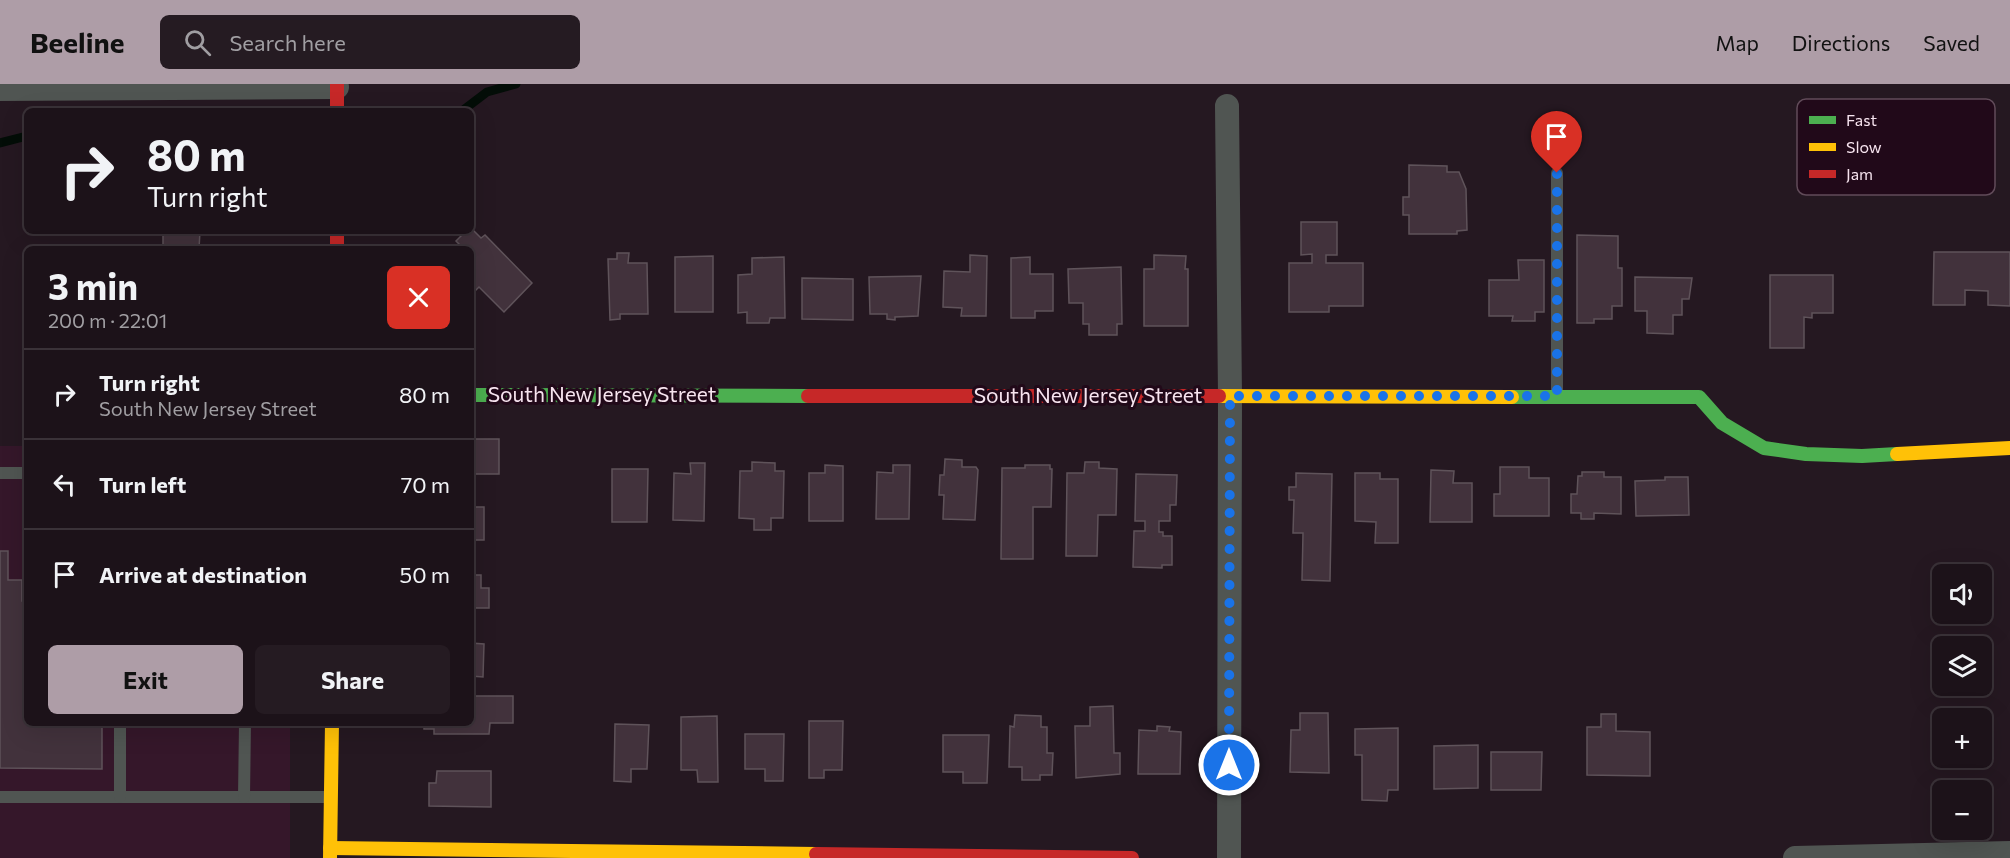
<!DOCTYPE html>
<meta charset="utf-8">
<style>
body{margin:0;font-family:Commissioner,sans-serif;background:#251b22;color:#f1f3f6;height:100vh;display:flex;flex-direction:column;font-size:22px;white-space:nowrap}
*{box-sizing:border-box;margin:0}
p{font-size:20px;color:#a09ea2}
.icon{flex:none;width:33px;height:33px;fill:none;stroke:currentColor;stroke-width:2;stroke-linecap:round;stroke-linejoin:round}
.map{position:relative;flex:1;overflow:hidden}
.panel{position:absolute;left:24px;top:162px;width:450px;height:480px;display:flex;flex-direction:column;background:#1c1219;border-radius:9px;box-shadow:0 6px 24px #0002,0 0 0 2px #3a3238}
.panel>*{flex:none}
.top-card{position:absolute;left:24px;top:24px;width:450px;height:126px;border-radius:9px;box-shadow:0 6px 24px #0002,0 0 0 2px #3a3238;background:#1c1219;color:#f1f3f6;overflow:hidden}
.tools{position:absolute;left:1932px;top:480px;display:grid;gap:12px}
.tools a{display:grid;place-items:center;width:60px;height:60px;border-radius:9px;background:#1c1219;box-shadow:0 6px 24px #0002,0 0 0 2px #3a3238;font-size:30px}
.pin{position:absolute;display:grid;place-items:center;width:51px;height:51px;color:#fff;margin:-62px -26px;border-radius:50% 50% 50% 0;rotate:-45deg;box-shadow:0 0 6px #0007}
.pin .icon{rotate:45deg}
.me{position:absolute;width:66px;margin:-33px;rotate:0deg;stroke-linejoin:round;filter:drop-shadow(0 0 4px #0008)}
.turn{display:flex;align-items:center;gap:21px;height:126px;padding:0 24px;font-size:27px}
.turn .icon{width:78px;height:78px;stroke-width:2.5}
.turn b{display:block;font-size:42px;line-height:51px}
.round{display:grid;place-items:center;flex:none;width:63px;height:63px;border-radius:9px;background:#251b22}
.head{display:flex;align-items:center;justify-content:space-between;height:102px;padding:0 24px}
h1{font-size:36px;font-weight:700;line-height:45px}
.button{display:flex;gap:12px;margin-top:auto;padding:12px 24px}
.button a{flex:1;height:69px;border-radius:9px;background:#ae9da7;color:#111;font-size:24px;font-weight:700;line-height:69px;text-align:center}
.button a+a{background:#251b22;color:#f1f3f6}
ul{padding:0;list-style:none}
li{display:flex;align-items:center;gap:18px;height:90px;padding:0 24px;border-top:2px solid #3a3238}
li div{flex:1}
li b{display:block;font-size:22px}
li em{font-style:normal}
header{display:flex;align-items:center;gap:36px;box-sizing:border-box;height:84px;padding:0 30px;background:#ae9da7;color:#111}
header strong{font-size:28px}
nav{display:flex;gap:33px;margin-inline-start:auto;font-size:21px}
.search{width:420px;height:54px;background:#251b22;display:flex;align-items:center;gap:15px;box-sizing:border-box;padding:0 21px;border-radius:9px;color:#a09ea2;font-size:22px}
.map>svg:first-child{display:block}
</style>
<header>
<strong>Beeline</strong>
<div class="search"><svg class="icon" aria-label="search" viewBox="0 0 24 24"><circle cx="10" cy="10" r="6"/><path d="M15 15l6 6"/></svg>Search here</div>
<nav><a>Map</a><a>Directions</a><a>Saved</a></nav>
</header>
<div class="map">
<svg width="2010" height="774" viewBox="0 0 2010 774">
<rect width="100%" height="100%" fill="#251821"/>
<polygon fill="#35172a" points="0,362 27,362 27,639 290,639 290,774 0,774"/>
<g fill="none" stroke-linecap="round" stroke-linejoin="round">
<g stroke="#030d07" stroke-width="9">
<polyline points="462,27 487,8 516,0"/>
<polyline points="0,59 27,52"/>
</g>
</g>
<g fill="#42323c" stroke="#5f535a" stroke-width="1.5">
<polygon points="1409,81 1447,82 1447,88 1459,88 1466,105 1467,146 1457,147 1457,150 1409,150 1409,131 1403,131 1403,113 1409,113"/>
<polygon points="1301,138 1337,138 1337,171 1326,171 1326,179 1363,179 1363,222 1329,222 1329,228 1289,228 1289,179 1312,179 1312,170 1301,171"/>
<polygon points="471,144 481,154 485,151 532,199 504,228 479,203 474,208 471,205 471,165 464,165 456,157 466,147 471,147"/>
<polygon points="163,147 200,147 199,165 163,165"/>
<polygon points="1577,151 1618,152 1618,184 1622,184 1622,222 1612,222 1612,235 1594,235 1594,239 1577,239"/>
<polygon points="1934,168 2010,168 2010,222 1988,221 1988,207 1965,206 1965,221 1933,221"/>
<polygon points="617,169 629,169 628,179 647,179 648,230 620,230 620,235 610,236 608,175 617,175"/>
<polygon points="970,171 987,172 986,232 961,232 962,224 943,223 944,187 970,188"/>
<polygon points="1154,171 1186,172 1185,185 1188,185 1188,242 1144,242 1144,185 1154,185"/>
<polygon points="713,172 713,228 675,228 675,173"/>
<polygon points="784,173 785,234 770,234 769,239 747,239 747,228 738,229 738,191 752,190 752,174"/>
<polygon points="1030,173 1030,190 1053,190 1053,227 1035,227 1035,234 1011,234 1011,174"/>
<polygon points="1518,176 1544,176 1544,228 1535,228 1535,237 1512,237 1513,232 1489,232 1489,196 1519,196"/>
<polygon points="1121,183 1122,240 1117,240 1117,251 1089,251 1089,240 1083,240 1083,219 1069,219 1068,185"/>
<polygon points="1770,191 1833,191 1833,229 1812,229 1812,234 1804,233 1804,264 1770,264"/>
<polygon points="921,192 918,232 895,233 895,236 887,235 887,230 870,230 869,193"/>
<polygon points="1635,193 1692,194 1689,215 1682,215 1682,231 1673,231 1673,250 1647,249 1647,227 1635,227"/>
<polygon points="802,194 853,195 853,236 802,235"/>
<rect x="471" y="355" width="28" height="35"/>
<polygon points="945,375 962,376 962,383 976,383 978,386 975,436 943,435 944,411 939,411 940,391 944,391"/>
<polygon points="752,378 775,379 775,387 784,387 783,434 771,434 771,446 754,446 754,435 739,434 740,387 752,387"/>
<polygon points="1085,378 1099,378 1099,384 1117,385 1116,431 1098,431 1097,472 1066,472 1067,389 1084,389"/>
<polygon points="690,379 705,379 704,437 673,436 674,389 691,390"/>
<polygon points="825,381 843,382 843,437 809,437 809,389 825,389"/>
<polygon points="893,381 910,381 909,435 876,435 877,388 893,389"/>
<polygon points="1025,381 1050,381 1050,385 1052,385 1051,423 1033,423 1033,475 1001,475 1002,384 1025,384"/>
<polygon points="1500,383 1529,383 1529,394 1549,394 1549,432 1494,432 1494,410 1500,410"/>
<polygon points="612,385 648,385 647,438 612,438"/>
<polygon points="1431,386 1454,387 1453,399 1472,399 1472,438 1430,438"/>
<polygon points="1582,388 1604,388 1604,393 1621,393 1621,430 1594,429 1594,435 1581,435 1581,429 1571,429 1571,410 1577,410 1578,392 1582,392"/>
<polygon points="1296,389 1332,390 1330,497 1302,496 1303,449 1293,449 1294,416 1289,416 1289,403 1296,403"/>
<polygon points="1355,389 1380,389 1380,395 1398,395 1398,459 1375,459 1376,438 1355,437"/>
<polygon points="1136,390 1177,391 1176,421 1170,421 1170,437 1159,437 1159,448 1163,448 1163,452 1172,452 1172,481 1162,481 1162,484 1133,483 1134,447 1145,447 1145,437 1135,437"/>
<polygon points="1665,393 1688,393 1689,431 1636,432 1635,397 1665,396"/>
<rect x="471" y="423" width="13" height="33"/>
<polygon points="0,467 8,467 8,496 22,496 22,517 27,517 27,639 102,639 102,685 0,684"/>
<polygon points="471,491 481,491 481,504 489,504 489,524 471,524"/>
<polygon points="471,559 484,560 483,593 471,592"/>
<polygon points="471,612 513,612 513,639 490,639 489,650 434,650 434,645 424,645 424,639 471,639"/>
<polygon points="1113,622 1114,669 1120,669 1120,690 1076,694 1075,642 1090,642 1090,623"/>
<polygon points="1300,629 1328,629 1329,689 1290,688 1291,646 1300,646"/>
<polygon points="1601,630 1616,630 1616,647 1650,648 1650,692 1587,691 1587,643 1601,643"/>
<polygon points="1015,631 1041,632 1041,643 1047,643 1047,669 1053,669 1052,691 1040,691 1040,696 1022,696 1022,683 1009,683 1010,642 1014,643"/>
<polygon points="717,632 718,698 698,698 697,686 681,686 681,633"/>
<polygon points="809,637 843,637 842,686 824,686 824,694 809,694"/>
<polygon points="615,640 649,641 647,685 631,685 631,698 614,697"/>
<polygon points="1157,642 1170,643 1169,647 1181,648 1180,690 1138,690 1139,646 1157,647"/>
<polygon points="1398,644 1398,706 1388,706 1387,717 1362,716 1362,671 1355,671 1355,645"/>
<polygon points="745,650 784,650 783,697 765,697 765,685 745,685"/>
<polygon points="943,651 989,651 987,699 963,699 963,688 943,688"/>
<polygon points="1478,661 1478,704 1434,705 1434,662"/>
<polygon points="1491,668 1542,668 1541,706 1491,706"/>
<polygon points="437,687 491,687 491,723 429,722 429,699 436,699"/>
</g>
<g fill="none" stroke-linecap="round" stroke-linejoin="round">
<g stroke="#505552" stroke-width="12">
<polyline points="1557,312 1557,89"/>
<polyline points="0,389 27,389"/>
<polyline points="0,713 330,713"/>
<polyline points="120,713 120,639"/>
<polyline points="244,713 245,639"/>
</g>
<g stroke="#505552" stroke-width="24">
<polyline points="0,5 337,3"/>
<polyline points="1227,22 1230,312 1229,774"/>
<polyline points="1795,774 2010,769"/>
</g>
<g stroke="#4caf50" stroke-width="14">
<polyline points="471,311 808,312"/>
<polyline points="1512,313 1699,313 1722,339 1764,364 1806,370 1862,372 1897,370"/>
</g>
<g stroke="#ffc107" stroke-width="14">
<polyline points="1219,312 1512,313"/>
<polyline points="1897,370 2010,364"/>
<polyline points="330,764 816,770"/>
<polyline points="330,774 332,639"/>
</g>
<g stroke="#c62828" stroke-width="14">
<polyline points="337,0 337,27"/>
<polyline points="337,147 337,165"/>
<polyline points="808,312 1219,312"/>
<polyline points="816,770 1132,774"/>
</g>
</g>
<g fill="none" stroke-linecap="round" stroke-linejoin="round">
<polyline stroke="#1a73e8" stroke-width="10" stroke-dasharray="0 18" points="1229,681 1230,312 1557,312 1557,89"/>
</g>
<g text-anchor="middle" stroke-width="6" stroke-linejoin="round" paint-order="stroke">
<g font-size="21" fill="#f7e4ef" stroke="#210919">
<text x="602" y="318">South New Jersey Street</text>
<text x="1088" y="319">South New Jersey Street</text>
</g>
</g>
<rect x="1797" y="15" width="198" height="96" rx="9" fill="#210919" stroke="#614b59" stroke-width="1.5"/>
<rect x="1809" y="32" width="27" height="8" fill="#4caf50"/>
<rect x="1809" y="59" width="27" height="8" fill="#ffc107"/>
<rect x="1809" y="86" width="27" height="8" fill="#c62828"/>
<g font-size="16" fill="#f7e4ef">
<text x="1846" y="42">Fast</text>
<text x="1846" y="69">Slow</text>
<text x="1846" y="96">Jam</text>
</g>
</svg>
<div class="tools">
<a><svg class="icon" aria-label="sound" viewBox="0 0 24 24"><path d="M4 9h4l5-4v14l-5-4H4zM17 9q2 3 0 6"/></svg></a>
<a><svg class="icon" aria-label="layers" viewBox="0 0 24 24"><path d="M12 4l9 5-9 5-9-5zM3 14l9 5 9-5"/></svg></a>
<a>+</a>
<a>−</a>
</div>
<div class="pin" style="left:1557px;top:89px;background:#d93025"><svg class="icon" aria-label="arrive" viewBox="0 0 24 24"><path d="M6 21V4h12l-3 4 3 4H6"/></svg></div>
<svg class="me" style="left:1229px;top:681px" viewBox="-20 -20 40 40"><circle r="17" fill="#1a73e8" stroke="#fff" stroke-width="3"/><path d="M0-11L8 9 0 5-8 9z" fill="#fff"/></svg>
<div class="top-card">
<div class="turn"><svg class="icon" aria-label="right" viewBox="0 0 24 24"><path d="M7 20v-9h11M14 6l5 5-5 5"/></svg><div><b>80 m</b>Turn right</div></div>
</div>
<section class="panel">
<div class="head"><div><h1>3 min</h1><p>200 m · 22:01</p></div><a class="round" style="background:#d93025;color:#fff"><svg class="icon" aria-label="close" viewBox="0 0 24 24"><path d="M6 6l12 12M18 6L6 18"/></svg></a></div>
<ul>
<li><svg class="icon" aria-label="right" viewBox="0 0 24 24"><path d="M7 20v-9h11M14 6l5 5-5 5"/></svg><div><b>Turn right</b><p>South New Jersey Street</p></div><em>80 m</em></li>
<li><svg class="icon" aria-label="left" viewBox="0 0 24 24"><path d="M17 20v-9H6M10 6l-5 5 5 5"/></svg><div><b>Turn left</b></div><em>70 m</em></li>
<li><svg class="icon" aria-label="arrive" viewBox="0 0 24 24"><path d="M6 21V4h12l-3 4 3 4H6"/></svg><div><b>Arrive at destination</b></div><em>50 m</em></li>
</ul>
<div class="button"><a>Exit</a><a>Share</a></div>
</section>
</div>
